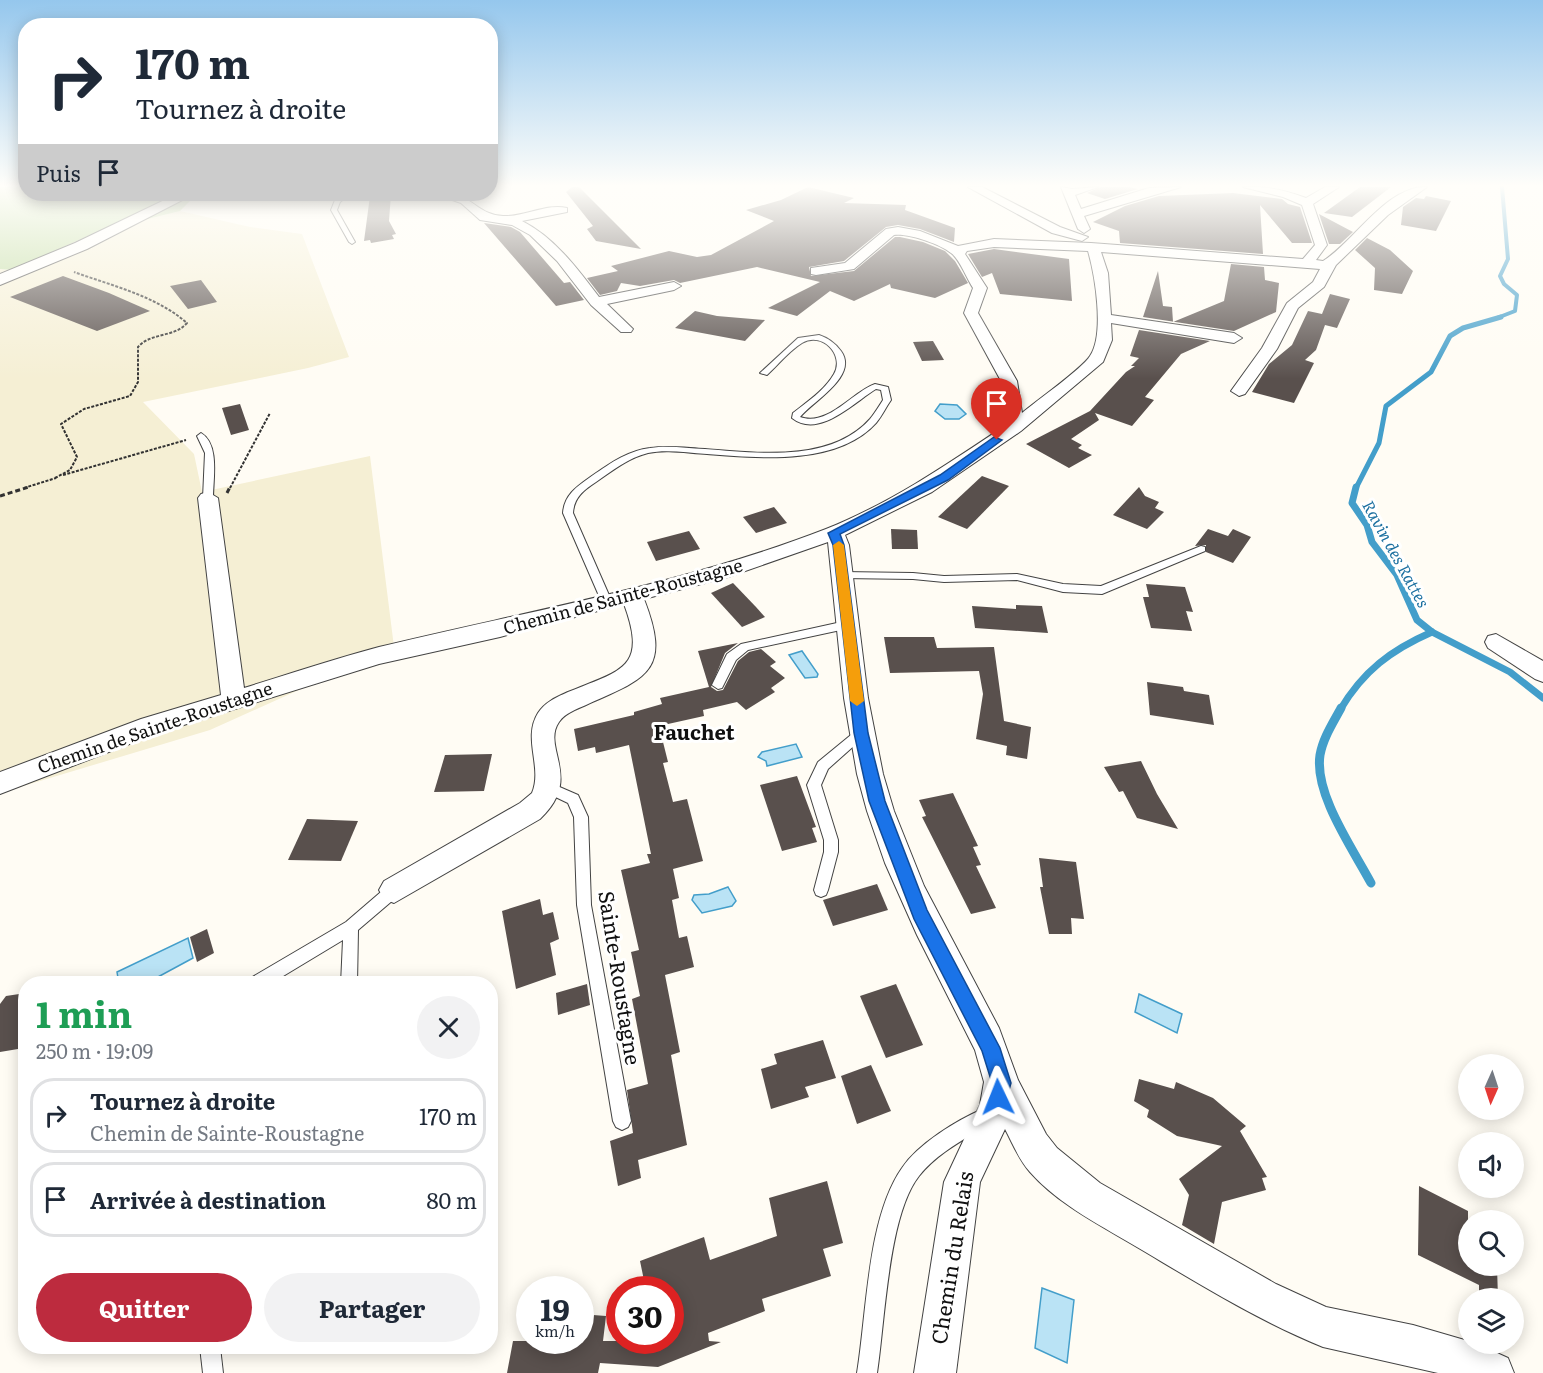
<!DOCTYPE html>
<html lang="fr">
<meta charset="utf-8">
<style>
body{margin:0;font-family:Literata,serif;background:#f2f2f3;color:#1f2937;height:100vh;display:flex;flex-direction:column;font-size:22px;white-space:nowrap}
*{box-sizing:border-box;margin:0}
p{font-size:20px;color:#747a83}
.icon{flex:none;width:33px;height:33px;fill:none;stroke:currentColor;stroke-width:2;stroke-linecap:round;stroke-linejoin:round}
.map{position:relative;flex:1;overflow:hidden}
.details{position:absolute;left:18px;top:976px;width:480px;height:378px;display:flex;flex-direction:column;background:#fff;border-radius:24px;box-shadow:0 3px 15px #0003}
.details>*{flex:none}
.top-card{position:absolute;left:18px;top:18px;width:480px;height:183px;border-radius:24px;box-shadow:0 3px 15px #0003;background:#fff;color:#1f2937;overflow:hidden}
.needle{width:39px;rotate:183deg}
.controls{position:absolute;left:1458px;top:1054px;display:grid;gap:12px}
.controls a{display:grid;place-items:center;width:66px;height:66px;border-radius:50%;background:#fff;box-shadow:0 3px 15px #0003;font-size:30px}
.speed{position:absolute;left:516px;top:1276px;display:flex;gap:12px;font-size:30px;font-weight:700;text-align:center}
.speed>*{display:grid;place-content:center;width:78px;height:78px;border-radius:50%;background:#fff;box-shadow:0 3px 15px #0003;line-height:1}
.speed small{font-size:15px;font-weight:400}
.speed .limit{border:9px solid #d22;background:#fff;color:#111}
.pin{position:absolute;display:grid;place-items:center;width:51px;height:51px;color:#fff;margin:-62px -26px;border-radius:50% 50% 50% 0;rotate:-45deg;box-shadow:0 0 6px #0007}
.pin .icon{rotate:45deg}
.me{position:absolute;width:66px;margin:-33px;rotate:358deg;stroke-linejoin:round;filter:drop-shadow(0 0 4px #0008)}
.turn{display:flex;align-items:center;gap:21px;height:126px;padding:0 18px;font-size:27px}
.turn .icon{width:78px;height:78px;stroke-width:2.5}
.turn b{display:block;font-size:42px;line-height:51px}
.then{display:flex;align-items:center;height:57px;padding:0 18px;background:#0003;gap:12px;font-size:22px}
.round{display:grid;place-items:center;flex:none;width:63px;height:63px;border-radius:32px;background:#f2f2f3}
.headline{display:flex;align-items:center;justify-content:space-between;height:102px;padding:0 18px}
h1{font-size:36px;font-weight:700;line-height:45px;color:#1e9e55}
.action{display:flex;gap:12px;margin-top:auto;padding:12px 18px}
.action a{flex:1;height:69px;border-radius:36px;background:#bd2b3e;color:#fff;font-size:24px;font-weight:700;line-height:69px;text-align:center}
.action a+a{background:#f2f2f3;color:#1f2937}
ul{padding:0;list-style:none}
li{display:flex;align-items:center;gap:18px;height:75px;margin:0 12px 9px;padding:0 6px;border:3px solid #e0e1e3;border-radius:24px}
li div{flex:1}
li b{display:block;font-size:22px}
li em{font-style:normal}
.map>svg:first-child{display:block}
</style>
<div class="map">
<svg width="1543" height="1373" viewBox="0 0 1543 1373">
<rect width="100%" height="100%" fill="#fffcf4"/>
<polygon fill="#f5efd4" points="180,211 250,227 302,234 349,357 308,368 143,402 194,454 202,492 370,456 394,647 210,730 0,793 0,269 12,270 99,231"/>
<polygon fill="#bdd99d" points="0,187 25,187 26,194 197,194 180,211 99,231 12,270 0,269"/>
<g fill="#bae3f5" stroke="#439eca" stroke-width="1.5">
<polygon points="940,404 957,405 966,414 959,419 945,419 935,411"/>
<polygon points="802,651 818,674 817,677 805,678 789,655"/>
<polygon points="796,744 802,757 767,766 766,761 758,757 762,752"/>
<polygon points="728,887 736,901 732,906 702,913 692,900 694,895 709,894"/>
<polygon points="188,938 193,958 145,984 119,984 117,972"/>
<polygon points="1139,994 1182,1014 1177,1033 1135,1012"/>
<polygon points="1042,1288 1074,1300 1067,1363 1035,1348"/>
</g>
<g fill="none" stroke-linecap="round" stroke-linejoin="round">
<polyline stroke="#439eca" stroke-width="4" points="1497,318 1515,311 1517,295 1504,284 1500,276 1508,259 1502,187"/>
<polyline stroke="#439eca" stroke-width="5" points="1356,488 1379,443 1386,406 1431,372 1450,336 1463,328 1501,317"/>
<g stroke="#439eca" stroke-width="7">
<polyline points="1356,487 1352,503 1367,525 1372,542 1397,575 1417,620 1432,632 1510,672 1543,698"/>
<path d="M1340,710C1363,671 1391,650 1432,632"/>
</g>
<path stroke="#439eca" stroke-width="9" d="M1341,708C1333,723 1323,738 1320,755C1314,794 1353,849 1371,883"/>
</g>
<g fill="#59504d">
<polygon points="572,187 579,187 641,249 596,241 587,229 593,226 566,192"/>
<polygon points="808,187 854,198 844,203 906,205 905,210 955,228 954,242 920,229 898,225 886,227 844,261 809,267 811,276 854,271 895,237 900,237 923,242 945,251 955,261 968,283 935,298 891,288 890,284 854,301 830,291 797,316 768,308 820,282 757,267 680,283 674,280 640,286 621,283 617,291 600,295 587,278 618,271 611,266 669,251 697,257 711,255 774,221 746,210 781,200"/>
<polygon points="1100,187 1130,187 1138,189 1105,199 1087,193"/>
<polygon points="1360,187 1391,187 1352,217 1324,213"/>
<polygon points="1233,193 1282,199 1288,204 1300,207 1312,243 1292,243 1260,205 1263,254 1120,243 1119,231 1093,222 1125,206 1159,196"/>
<polygon points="391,194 389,221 396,234 392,235 394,239 371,243 370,240 364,241 370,196"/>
<polygon points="1426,196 1451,201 1436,231 1401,225 1403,207 1416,198 1424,199"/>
<polygon points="1319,214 1353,232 1340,244 1329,244"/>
<polygon points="484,223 511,227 520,232 564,283 570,282 584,300 556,306"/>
<polygon points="1367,238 1390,250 1413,271 1402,294 1374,290 1375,268 1355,250"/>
<polygon points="994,249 1069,259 1072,301 1000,294 992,273 982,277 968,254"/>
<polygon points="1231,264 1264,267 1265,280 1279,283 1276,312 1234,331 1143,317 1158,271 1163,306 1172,307 1173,322 1224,301"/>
<polygon points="63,276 109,293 150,311 97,331 10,297"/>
<polygon points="201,280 217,302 188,309 170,286"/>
<polygon points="1330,294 1350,299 1337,328 1325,325 1316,350 1305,360 1314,363 1294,403 1252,392 1269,364 1292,345 1308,311 1322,314"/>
<polygon points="695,311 717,316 765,320 745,341 675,328"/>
<polygon points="1139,330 1210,341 1181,354 1145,397 1154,400 1132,426 1095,413 1099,420 1071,439 1082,445 1078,448 1092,455 1069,468 1026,444 1090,411 1126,372 1135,366 1131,366 1139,358 1130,356"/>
<polygon points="933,341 944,360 922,361 913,342"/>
<polygon points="240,404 249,430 231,435 222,408"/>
<polygon points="982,476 1009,486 967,529 938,517"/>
<polygon points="1139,487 1145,496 1159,502 1155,508 1164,512 1147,529 1113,515"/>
<polygon points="774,507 787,523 756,533 743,517"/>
<polygon points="891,529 917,530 918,549 892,549"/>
<polygon points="1208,529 1228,536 1233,529 1251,537 1233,563 1206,552 1206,545 1195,546"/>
<polygon points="689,531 700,549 656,561 647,542"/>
<polygon points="733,583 756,607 765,617 742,627 711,593"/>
<polygon points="1146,584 1185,587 1193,612 1186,611 1192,631 1151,628 1143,597 1149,597"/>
<polygon points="1016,605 1042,606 1048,633 975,628 972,606 1016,609"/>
<polygon points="884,637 934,637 937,648 994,647 1004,721 1031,727 1027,759 1006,755 1007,746 976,739 983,694 979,671 890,673"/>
<polygon points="738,643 725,653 711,687 717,691 723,690 738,661 749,652 761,649 776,662 770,666 785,678 771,688 775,692 746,710 737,702 703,710 704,716 659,726 668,762 663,763 673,802 687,799 703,861 673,869 679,898 672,900 679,938 687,936 694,967 665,975 680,1052 671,1055 687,1145 638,1160 641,1178 618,1186 610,1141 633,1133 627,1090 648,1084 632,999 640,996 631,952 639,950 621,870 650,863 647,854 651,854 629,745 596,753 595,747 578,751 574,729 634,715 634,712 662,704 660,698 709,687 698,651"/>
<polygon points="1147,682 1183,687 1184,691 1209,695 1214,725 1150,715"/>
<polygon points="492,754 484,791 434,792 445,755"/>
<polygon points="1141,761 1157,794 1178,829 1137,818 1123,791 1119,792 1104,767"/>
<polygon points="797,776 816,827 812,828 817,842 782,851 760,785"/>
<polygon points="953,793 978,846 973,847 981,865 976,866 996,908 971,914 922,817 926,816 919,800"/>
<polygon points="307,819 358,821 341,861 288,860"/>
<polygon points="1039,858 1076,862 1084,919 1071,918 1072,934 1049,934 1040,887 1043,887"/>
<polygon points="877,884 888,910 833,926 823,900"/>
<polygon points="540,899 543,915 553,912 559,939 550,943 556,975 516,989 502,911"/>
<polygon points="207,929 214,953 197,962 190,937"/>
<polygon points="587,984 590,1005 558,1015 556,993"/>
<polygon points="896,984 923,1045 886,1058 860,996"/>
<polygon points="26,993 26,1031 18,1049 0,1052 0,1004 6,996"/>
<polygon points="823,1040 836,1078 805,1087 809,1097 771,1109 761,1069 777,1064 774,1054"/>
<polygon points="871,1065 891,1111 857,1124 841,1076"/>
<polygon points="1139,1079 1174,1089 1176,1082 1213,1098 1246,1126 1240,1131 1267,1177 1262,1178 1266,1190 1222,1202 1214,1244 1182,1225 1189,1195 1179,1179 1222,1146 1177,1136 1147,1117 1149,1110 1134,1101"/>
<polygon points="827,1181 843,1243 823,1249 831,1276 762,1299 765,1311 708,1333 709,1341 721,1342 658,1367 600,1363 598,1373 507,1373 513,1341 580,1341 580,1314 606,1316 603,1341 670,1341 670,1290 646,1290 640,1261 704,1237 710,1260 777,1236 769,1198"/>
<polygon points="1419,1186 1468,1211 1468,1266 1497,1266 1498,1299 1479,1299 1479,1285 1418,1255"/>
</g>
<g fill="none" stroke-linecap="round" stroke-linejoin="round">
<g stroke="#434343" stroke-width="2">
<g id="service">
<polygon points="344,194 350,194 340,202 337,210 355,242 352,244 349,242 331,210 335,200"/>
<path d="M819,335C828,338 835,343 841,351C859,376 813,401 800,417C828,427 852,392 875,384L888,387L891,400C886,407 882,416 876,423C837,466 759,458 707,454C687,453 667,449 648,453C628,458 612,471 596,482C584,490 574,497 573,513L612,602L607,606L603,605L563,513C564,496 576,487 589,478C608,465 626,451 650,448C668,445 686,448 705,449C757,453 831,463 870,419C875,413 879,406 883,400L881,390L876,389C853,403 819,439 792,418L793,413C807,402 825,390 834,374C845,355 822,331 802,343C789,351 778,365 767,375L760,373L798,338Z"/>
<path d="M201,433C220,444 213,480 213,498L208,501L203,498L205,453L197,436Z"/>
<polygon points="1201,546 1205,547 1205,551 1102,594 1063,592 1017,580 944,582 913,579 842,578 837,575 842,572 913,573 944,576 1017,574 1063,584 1101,586"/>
<polygon points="846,621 850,622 852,625 850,628 748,650 736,660 722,688 718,689 712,685 727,654 741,644"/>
<polygon points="861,728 865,730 867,733 865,736 828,769 821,785 838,840 838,852 828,890 826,895 821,897 816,895 814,890 824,852 824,840 807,785 818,762 857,730"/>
<polygon points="548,782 578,795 588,817 591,905 631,1121 628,1127 622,1130 616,1127 613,1121 577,905 574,817 568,803 543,791 541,787 543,783"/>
<polygon points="394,883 399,885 401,890 399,895 358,930 357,984 341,984 343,940 270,984 247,984 249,979 346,922 389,885"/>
<path d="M983,1109L989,1112L992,1118L989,1124C965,1139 937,1153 919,1176C888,1215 885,1322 877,1373H857C867,1313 867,1218 902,1168C918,1144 957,1120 983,1109Z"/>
<polygon points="200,1347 220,1347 223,1373 203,1373"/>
</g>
</g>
<g stroke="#434343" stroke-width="2">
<g id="minor">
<polygon points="968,187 982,187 1060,227 1088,237 1082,241 1052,233"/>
<polygon points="1061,187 1072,189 1098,187 1075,195 1081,209 1149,188 1181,187 1084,216 1090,229 1084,233 1078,229"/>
<path d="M1243,187C1266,186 1285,190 1306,198L1325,187H1339L1313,204L1327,245L1316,260L1323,261C1354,242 1387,185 1427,187L1388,215L1336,265L1324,287L1298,308L1277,349L1245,394L1239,396L1231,391L1262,348L1287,303L1313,282L1320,269L1101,252L1108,273L1111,315L1234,333L1242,338L1234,343L1111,323L1112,340L1103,362L1021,431L932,492L845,535L849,545L868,698L883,774L894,811L924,886L999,1028L1018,1080L1046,1134L1057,1148L1100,1183L1276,1284L1326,1307L1413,1325L1468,1341V1344H1477L1508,1358L1514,1373H1438L1323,1347C1259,1321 1201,1285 1142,1250C1104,1227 1060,1206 1030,1172C1019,1160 1013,1144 1005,1129L980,1182L956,1373H914L944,1182L980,1105L984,1082L975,1050L917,935L885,863L867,811L857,774L844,698L828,542L728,577L644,599C672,671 647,678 586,705C577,709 565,713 559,722C541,748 584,778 540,819L394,903L384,899L379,890L384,881L520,803L532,793C543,767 522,739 538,713C545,702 557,697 568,692C621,670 648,669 624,604L500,637L379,664L158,733L0,794V772L141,719L221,695L198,498L201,494L208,492L218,498L244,688C289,674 334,659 379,647C528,611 682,585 826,529C891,503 948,464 1006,425L1001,381L964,313L973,288C967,279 959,258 951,253C940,244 908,233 894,235L854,269L816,275L811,274V268L845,263L886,229L898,227L920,231L958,246L994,239L1091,243L1303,259L1315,245L1302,205L1283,197ZM994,247L1088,251C1095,275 1105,334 1090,356C1082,369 1036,401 1022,413L1017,381L978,313L987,288L965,254L967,251Z"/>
<path d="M435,194C472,190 475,215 503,216C524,217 547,203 567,208V212L522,221C555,238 577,268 599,297L674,282L681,286L674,290L607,304L633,329L631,332H621L591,305L557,261L530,235L512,225L480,220L461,203Z"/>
<polygon points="1496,634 1543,661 1543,682 1535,679 1488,648 1485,642 1488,636"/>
</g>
</g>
<g stroke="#434343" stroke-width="2">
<polygon id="tertiary" points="177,194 194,194 87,249 0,285 0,274 75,243"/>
</g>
<g stroke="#323232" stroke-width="2" stroke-dasharray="3 1.5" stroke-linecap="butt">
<polyline points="63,475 186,440"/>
<path d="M55,478L70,470L77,457L61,424L84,409L130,396L138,382V347C151,332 174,338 187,323C156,296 113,286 74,272"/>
<polyline points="24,488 56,478"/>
<polyline points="230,488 270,413"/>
</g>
<g stroke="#323232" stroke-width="3" stroke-dasharray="5 3" stroke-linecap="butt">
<polyline points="227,493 230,487"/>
<polyline points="0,496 29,487"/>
</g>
<use href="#service" fill="#fff" fill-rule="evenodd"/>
<use href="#minor" fill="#fff" fill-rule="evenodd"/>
<use href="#tertiary" fill="#fff" fill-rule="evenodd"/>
</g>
<linearGradient id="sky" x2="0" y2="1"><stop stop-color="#95c7ed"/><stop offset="0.49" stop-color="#fffefa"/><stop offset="1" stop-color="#fffefa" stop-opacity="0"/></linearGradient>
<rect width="1543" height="379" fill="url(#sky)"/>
<polygon fill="#1a73e8" stroke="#114b97" stroke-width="1.5" points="994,437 1002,440 948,480 840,534 844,545 868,733 885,801 927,910 1000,1048 1011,1083 1005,1104 998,1107 991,1104 988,1097 992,1083 982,1051 914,919 869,801 854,733 833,545 828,533 940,475"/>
<polygon fill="#f59e0b" points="839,541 844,545 864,701 857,706 850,701 833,545"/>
<g text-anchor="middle" stroke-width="6" stroke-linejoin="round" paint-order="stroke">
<g font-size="16" font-style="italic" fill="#1c70a0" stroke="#fff">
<text transform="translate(1396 554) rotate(61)" y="6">Ravin des Rattes</text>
</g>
<g font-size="18" fill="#101010" stroke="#fff">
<text transform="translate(623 597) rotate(-15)" y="6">Chemin de Sainte-Roustagne</text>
<text transform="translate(155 728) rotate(-19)" y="6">Chemin de Sainte-Roustagne</text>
</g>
<g font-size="20" font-weight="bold" fill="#101010" stroke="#fff">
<text x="694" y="740">Fauchet</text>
</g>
<g font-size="21" fill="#101010" stroke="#fff">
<text transform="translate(619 978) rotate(81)" y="7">Sainte-Roustagne</text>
<text transform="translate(953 1258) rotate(-81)" y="7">Chemin du Relais</text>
</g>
</g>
</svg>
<div class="controls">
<a><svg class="needle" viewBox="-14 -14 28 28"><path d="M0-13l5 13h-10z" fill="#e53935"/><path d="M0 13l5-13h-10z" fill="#747a83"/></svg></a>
<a><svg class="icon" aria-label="sound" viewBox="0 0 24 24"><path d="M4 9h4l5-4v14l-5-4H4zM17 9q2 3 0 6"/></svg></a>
<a><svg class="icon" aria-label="search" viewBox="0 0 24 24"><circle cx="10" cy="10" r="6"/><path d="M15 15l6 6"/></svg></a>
<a><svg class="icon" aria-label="layers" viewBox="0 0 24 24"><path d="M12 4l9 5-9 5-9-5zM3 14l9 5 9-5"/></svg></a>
</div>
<div class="speed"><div>19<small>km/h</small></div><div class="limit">30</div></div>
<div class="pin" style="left:997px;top:440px;background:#d93025"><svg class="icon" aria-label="arrive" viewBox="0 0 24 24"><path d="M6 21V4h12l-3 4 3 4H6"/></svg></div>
<svg class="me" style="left:998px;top:1097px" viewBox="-20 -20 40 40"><path d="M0-17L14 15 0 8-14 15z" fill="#1a73e8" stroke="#fff" stroke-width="4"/></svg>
<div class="top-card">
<div class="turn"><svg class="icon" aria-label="right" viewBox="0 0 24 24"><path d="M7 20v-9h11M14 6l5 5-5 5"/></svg><div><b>170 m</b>Tournez à droite</div></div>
<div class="then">Puis<svg class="icon" aria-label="arrive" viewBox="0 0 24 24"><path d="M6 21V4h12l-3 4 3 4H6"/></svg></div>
</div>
<section class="details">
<div class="headline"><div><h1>1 min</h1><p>250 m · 19:09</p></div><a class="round"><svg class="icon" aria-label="close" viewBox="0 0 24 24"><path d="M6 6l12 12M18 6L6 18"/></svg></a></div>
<ul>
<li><svg class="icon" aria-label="right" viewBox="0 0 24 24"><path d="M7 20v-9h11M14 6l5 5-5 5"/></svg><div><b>Tournez à droite</b><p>Chemin de Sainte-Roustagne</p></div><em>170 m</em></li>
<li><svg class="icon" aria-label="arrive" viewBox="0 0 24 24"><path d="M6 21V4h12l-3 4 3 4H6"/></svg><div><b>Arrivée à destination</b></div><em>80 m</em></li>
</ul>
<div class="action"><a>Quitter</a><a>Partager</a></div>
</section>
</div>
